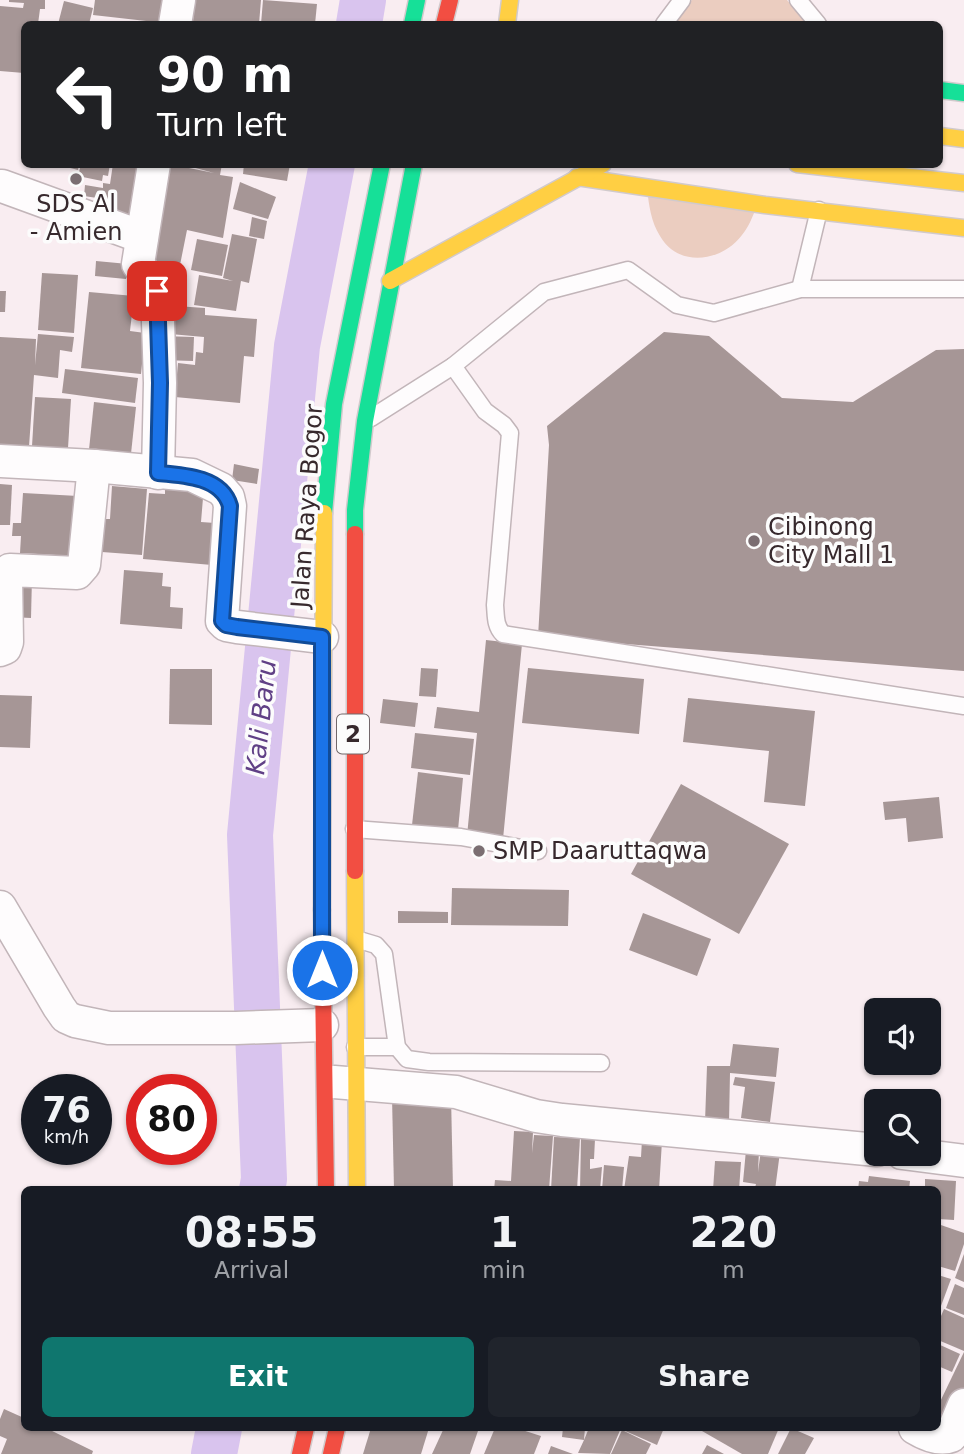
<!DOCTYPE html>
<style>
body{margin:0;font-family:"DejaVu Sans",sans-serif;background:#20242c;color:#f1f3f6;height:100vh;display:flex;flex-direction:column;font-size:26px;white-space:nowrap}
*{box-sizing:border-box;margin:0}
p{font-size:23px;color:#9ea1a6}
.icon{flex:none;width:38px;height:38px;fill:none;stroke:currentColor;stroke-width:2;stroke-linecap:round;stroke-linejoin:round}
.map{position:relative;flex:1;overflow:hidden}
.details{position:absolute;left:21px;top:1186px;width:920px;height:245px;display:flex;flex-direction:column;background:#171b24;border-radius:10px;box-shadow:0 2px 5px #0004}
.details>*{flex:none}
.top-card{position:absolute;left:21px;top:21px;width:922px;height:147px;border-radius:10px;box-shadow:0 2px 5px #0004;background:#202124;color:#fff;overflow:hidden}
.fabs{position:absolute;left:864px;top:998px;display:grid;gap:14px}
.fabs a{display:grid;place-items:center;width:77px;height:77px;border-radius:10px;background:#171b24;box-shadow:0 2px 5px #0004;font-size:35px}
.speed{position:absolute;left:21px;top:1074px;display:flex;gap:14px;font-size:35px;font-weight:700;text-align:center}
.speed>*{display:grid;place-content:center;width:91px;height:91px;border-radius:50%;background:#171b24;box-shadow:0 2px 5px #0004;line-height:1}
.speed small{font-size:18px;font-weight:400}
.speed .limit{border:10px solid #d22;background:#fff;color:#111}
.pin{position:absolute;display:grid;place-items:center;width:60px;height:60px;color:#fff;margin:-30px;border-radius:14px;box-shadow:0 4px 10px #0006}
.me{position:absolute;width:77px;margin:-38px;rotate:0deg;stroke-linejoin:round;filter:drop-shadow(0 0 5px #0008)}
.turn{display:flex;align-items:center;gap:24px;height:147px;padding:0 21px;font-size:32px}
.turn .icon{width:91px;height:91px;stroke-width:2.5}
.turn b{display:block;font-size:49px;line-height:60px}
.eta{display:flex;justify-content:space-evenly;align-items:center;height:119px;text-align:center}
.eta b{font-size:42px;font-weight:700;line-height:49px}
.cta{display:flex;gap:14px;margin-top:auto;padding:14px 21px}
.cta a{flex:1;height:80px;border-radius:10px;background:#0f766e;color:#fff;font-size:28px;font-weight:700;line-height:80px;text-align:center}
.cta a+a{background:#20242c;color:#f1f3f6}
.map>svg:first-child{display:block}
</style>
<div class="map">
<svg width="964" height="1454" viewBox="0 0 964 1454">
<rect width="100%" height="100%" fill="#f9edf1"/>
<g fill="#ebcdc0">
<polygon points="692,0 787,0 807,24 671,24 676,14"/>
<path d="M647,189L757,206C753,215 749,227 742,235C722,262 678,268 660,236C651,222 649,205 647,189Z"/>
</g>
<g fill="none" stroke-linecap="round" stroke-linejoin="round">
<g stroke="#d9c4ee" stroke-width="46">
<polyline points="359,24 363,0"/>
<polyline points="262,1190 264,1179 250,835 297,346 332,164"/>
<polyline points="214,1454 219,1428"/>
</g>
</g>
<g fill="#a69696">
<polygon points="9,0 45,0 45,9 40,9 38,24 24,24 24,73 0,71 0,6 23,8 24,3 9,2"/>
<polygon points="95,0 174,0 171,24 155,24 155,22 93,15"/>
<polygon points="195,0 261,0 259,24 193,21"/>
<polygon points="263,0 317,4 315,24 261,24"/>
<polygon points="64,1 93,8 89,24 58,24"/>
<polygon points="55,164 79,164 78,170"/>
<polygon points="81,164 110,164 108,176 103,175 102,181 78,176"/>
<polygon points="113,164 142,164 131,223 94,216 97,198 84,196 85,185 103,188 103,183 110,184"/>
<polygon points="169,164 214,173 181,164 222,164 220,175 233,177 223,238 187,230 178,275 140,267"/>
<polygon points="244,164 290,164 287,181 243,174"/>
<polygon points="240,182 276,197 268,219 233,209"/>
<polygon points="252,217 267,221 264,239 249,236"/>
<polygon points="232,234 257,239 249,283 241,281 236,311 194,305 199,275 233,281 223,278"/>
<polygon points="197,239 228,245 222,276 191,270"/>
<polygon points="96,261 128,264 126,279 95,276"/>
<polygon points="42,273 78,275 74,333 38,330"/>
<polygon points="0,291 6,291 5,312 0,312"/>
<polygon points="89,292 134,296 130,331 145,333 141,374 81,368"/>
<polygon points="161,305 205,308 205,315 257,319 254,357 244,356 240,403 175,397 178,363 195,365 196,352 203,353 204,337 159,333"/>
<polygon points="664,332 709,336 782,398 853,402 936,350 964,349 964,671 538,637 549,445 547,426"/>
<polygon points="38,334 74,337 72,352 60,350 58,378 34,375 28,461 0,459 0,337 36,339 35,365"/>
<polygon points="162,336 194,337 193,361 161,360"/>
<polygon points="65,369 138,378 135,403 62,393"/>
<polygon points="35,397 71,399 67,464 31,462"/>
<polygon points="94,402 136,407 130,463 88,459"/>
<polygon points="234,464 259,469 257,484 232,480"/>
<polygon points="165,483 204,486 201,522 215,523 212,565 143,559 149,493 165,494"/>
<polygon points="0,484 12,485 10,525 0,525"/>
<polygon points="112,486 147,489 142,555 102,552 104,519 110,519"/>
<polygon points="23,493 78,496 74,556 20,553 21,536 12,536 13,523 21,523"/>
<polygon points="124,570 163,573 162,586 171,587 170,607 183,608 182,629 120,624"/>
<polygon points="13,576 32,577 31,618 11,617"/>
<polygon points="486,640 522,644 503,839 467,836 477,733 434,728 437,707 479,712"/>
<polygon points="421,668 438,669 436,697 419,696"/>
<polygon points="528,668 644,679 639,734 522,723"/>
<polygon points="170,669 212,669 212,725 169,724"/>
<polygon points="0,695 32,696 30,748 0,747"/>
<polygon points="688,698 815,711 805,806 764,802 769,751 683,742"/>
<polygon points="383,699 418,703 415,727 380,723"/>
<polygon points="415,733 474,739 470,775 411,768"/>
<polygon points="418,772 463,778 458,830 412,825"/>
<polygon points="681,784 789,844 739,934 631,874"/>
<polygon points="939,797 943,838 908,842 906,818 885,820 883,802"/>
<polygon points="452,888 569,890 568,926 451,925"/>
<polygon points="398,911 448,912 448,923 398,923"/>
<polygon points="643,913 711,939 697,976 629,950"/>
<polygon points="733,1044 779,1048 776,1077 730,1073 729,1122 705,1122 707,1066 730,1066"/>
<polygon points="735,1077 775,1082 770,1122 741,1118 745,1087 733,1085"/>
<polygon points="451,1095 453,1190 394,1190 392,1096"/>
<polygon points="514,1131 533,1132 532,1153 534,1135 553,1136 549,1190 494,1190 495,1180 511,1181"/>
<polygon points="554,1137 580,1138 577,1190 551,1190"/>
<polygon points="581,1138 595,1139 594,1159 590,1159 590,1169 602,1167 600,1190 580,1190"/>
<polygon points="642,1140 662,1141 659,1190 624,1190 629,1156 641,1157"/>
<polygon points="746,1150 759,1151 758,1172 761,1150 780,1152 775,1190 755,1188 756,1184 743,1182"/>
<polygon points="715,1161 741,1162 739,1190 713,1190"/>
<polygon points="604,1165 624,1167 622,1190 602,1190"/>
<polygon points="869,1176 910,1181 909,1190 858,1190 859,1181 868,1182"/>
<polygon points="925,1179 956,1181 954,1220 938,1219 938,1190 925,1190"/>
<polygon points="938,1224 964,1233 964,1244 955,1271 938,1266"/>
<polygon points="964,1254 964,1282 955,1278"/>
<polygon points="938,1275 951,1279 938,1314"/>
<polygon points="955,1284 964,1288 964,1315 946,1308"/>
<polygon points="944,1309 964,1318 964,1351 938,1340 938,1323"/>
<polygon points="938,1344 960,1354 952,1372 938,1366"/>
<polygon points="964,1352 964,1401 938,1425 938,1406"/>
<polygon points="4,1409 24,1418 24,1428 46,1428 93,1451 92,1454 1,1454 7,1439 0,1436 0,1419"/>
<polygon points="371,1428 429,1428 421,1454 363,1454"/>
<polygon points="444,1428 479,1428 470,1454 432,1454"/>
<polygon points="495,1428 516,1428 541,1436 534,1454 484,1454"/>
<polygon points="563,1428 585,1428 584,1440 589,1428 621,1428 610,1454 578,1453 584,1440 562,1437"/>
<polygon points="624,1428 664,1428 657,1445 623,1430"/>
<polygon points="703,1428 779,1428 768,1454 742,1454 702,1431"/>
<polygon points="791,1428 814,1438 805,1454 778,1454"/>
<polygon points="622,1430 651,1444 646,1454 611,1454"/>
<polygon points="707,1445 724,1454 702,1454"/>
<polygon points="551,1446 573,1454 548,1454"/>
</g>
<g fill="none" stroke-linecap="round" stroke-linejoin="round">
<g stroke="#c2b5b9" stroke-width="19">
<g id="lane">
<polyline points="798,0 818,24"/>
<polyline points="664,24 682,0"/>
<polyline points="800,289 819,210"/>
<path d="M453,366L485,411L504,425L510,433L495,605C496,616 495,626 503,634L964,706"/>
<polyline points="371,418 453,366 544,292 628,270 677,305 714,313 800,289 964,289"/>
<polyline points="354,829 461,837 538,851"/>
<polyline points="356,939 376,945 384,954 397,1047 407,1059 429,1062 601,1063"/>
<polyline points="355,1047 397,1047"/>
</g>
</g>
<g stroke="#c2b5b9" stroke-width="35">
<g id="street">
<polyline points="175,24 179,0"/>
<polyline points="154,164 138,264 157,291 160,383 158,473"/>
<polyline points="2,186 142,237"/>
<polyline points="0,461 94,466 192,475 221,489 228,497 230,506 222,621 226,625 237,627 322,637"/>
<polyline points="0,650 5,648 7,642 6,577 10,570 77,573 84,565 94,466"/>
<polyline points="0,907 59,1007 66,1017 75,1021 109,1028 236,1028 322,1025"/>
<polyline points="334,1082 456,1092 536,1116 562,1120 877,1150"/>
<polyline points="902,1153 964,1161"/>
<path d="M915,1428C925,1434 939,1441 951,1436L964,1405"/>
</g>
</g>
<g stroke="#d1cacc" stroke-width="19">
<g id="fast">
<polyline points="412,24 417,0"/>
<polyline points="940,90 964,93"/>
<polyline points="324,513 334,404 382,164"/>
<polyline points="355,534 355,510 365,421 414,164"/>
</g>
</g>
<g stroke="#d1cacc" stroke-width="19">
<g id="slow">
<polyline points="507,24 510,0"/>
<polyline points="940,136 964,139"/>
<polyline points="797,164 964,183"/>
<polyline points="577,177 765,205 964,228"/>
<polyline points="390,281 603,164"/>
<polyline points="355,871 357,1190"/>
<polyline points="322,910 324,513"/>
</g>
</g>
<g stroke="#d1cacc" stroke-width="19">
<g id="jam">
<polyline points="444,24 450,0"/>
<polyline points="355,534 355,871"/>
<polyline points="322,910 326,1190"/>
<polyline points="300,1454 306,1428"/>
<polyline points="331,1454 337,1428"/>
</g>
</g>
<use href="#lane" stroke="#fefcfd" stroke-width="16"/>
<use href="#street" stroke="#fefcfd" stroke-width="32"/>
<use href="#fast" stroke="#16e098" stroke-width="16"/>
<use href="#slow" stroke="#ffcf43" stroke-width="16"/>
<use href="#jam" stroke="#f24e42" stroke-width="16"/>
</g>
<g fill="none" stroke-linecap="round" stroke-linejoin="round">
<g stroke="#114b97" stroke-width="18">
<path id="route" d="M157,291L160,383L158,473C184,475 222,477 230,506L222,621L226,625L237,627L322,637V970"/>
</g>
<use href="#route" stroke="#1a73e8" stroke-width="12"/>
</g>
<g fill="#7b6e72" stroke="#fcfcfc" stroke-width="2.5">
<circle cx="76" cy="179" r="7"/>
<circle cx="754" cy="541" r="7"/>
<circle cx="479" cy="851" r="7"/>
</g>
<g text-anchor="middle" stroke-width="7" stroke-linejoin="round" paint-order="stroke">
<rect fill="#fcfcfc" stroke="#72686b" stroke-width="2" x="337" y="714.5" width="32" height="39" rx="5"/>
<g font-size="23" font-weight="bold" fill="#37292d">
<text x="353" y="742">2</text>
</g>
<g font-size="24" fill="#37292d" stroke="#fcfcfc" text-anchor="start">
<text x="76" y="212" text-anchor="middle">SDS Al<tspan x="76" dy="28">- Amien</tspan></text>
<text x="768" y="535">Cibinong<tspan x="768" dy="28">City Mall 1</tspan></text>
<text x="493" y="859">SMP Daaruttaqwa</text>
</g>
<g font-size="24" fill="#37292d" stroke="#fcfcfc">
<text transform="translate(307 506) rotate(-86)" y="8">Jalan Raya Bogor</text>
</g>
<g font-size="26" font-style="italic" fill="#604086" stroke="#fcfcfc">
<text transform="translate(261 717) rotate(-84)" y="9">Kali Baru</text>
</g>
</g>
</svg>
<div class="fabs">
<a><svg class="icon" aria-label="sound" viewBox="0 0 24 24"><path d="M4 9h4l5-4v14l-5-4H4zM17 9q2 3 0 6"/></svg></a>
<a><svg class="icon" aria-label="search" viewBox="0 0 24 24"><circle cx="10" cy="10" r="6"/><path d="M15 15l6 6"/></svg></a>
</div>
<div class="speed"><div>76<small>km/h</small></div><div class="limit">80</div></div>
<div class="pin" style="left:157px;top:291px;background:#d93025"><svg class="icon" aria-label="arrive" viewBox="0 0 24 24"><path d="M6 21V4h12l-3 4 3 4H6"/></svg></div>
<svg class="me" style="left:322px;top:970px" viewBox="-20 -20 40 40"><circle r="17" fill="#1a73e8" stroke="#fff" stroke-width="3"/><path d="M0-11L8 9 0 5-8 9z" fill="#fff"/></svg>
<div class="top-card">
<div class="turn"><svg class="icon" aria-label="left" viewBox="0 0 24 24"><path d="M17 20v-9H6M10 6l-5 5 5 5"/></svg><div><b>90 m</b>Turn left</div></div>
</div>
<section class="details">
<div class="eta">
<div><b>08:55</b><p>Arrival</p></div>
<div><b>1</b><p>min</p></div>
<div><b>220</b><p>m</p></div>
</div>
<div class="cta"><a>Exit</a><a>Share</a></div>
</section>
</div>
